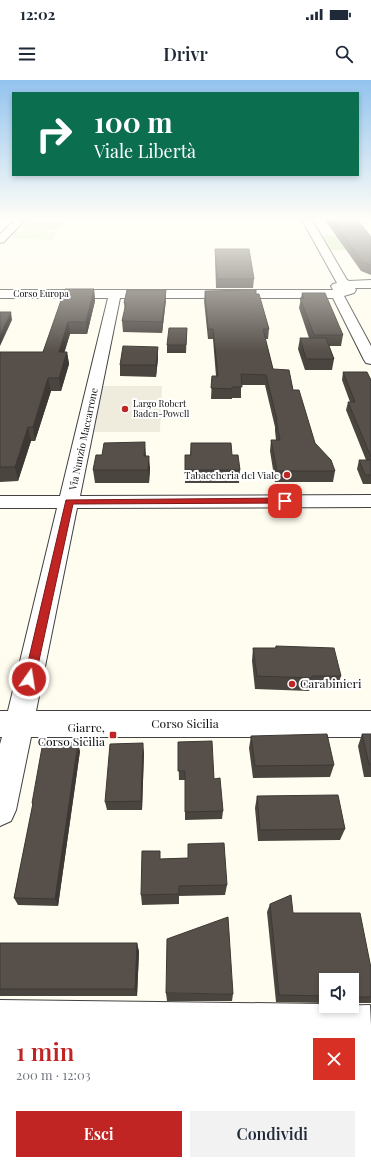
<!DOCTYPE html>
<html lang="it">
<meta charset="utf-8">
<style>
body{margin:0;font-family:"Playfair Display",serif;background:#f2f2f3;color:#1f2937;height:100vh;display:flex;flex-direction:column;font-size:15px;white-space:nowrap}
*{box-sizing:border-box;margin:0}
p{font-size:13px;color:#747a83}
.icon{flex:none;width:22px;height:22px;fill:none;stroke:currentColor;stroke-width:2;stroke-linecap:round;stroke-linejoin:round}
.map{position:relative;height:945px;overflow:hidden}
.details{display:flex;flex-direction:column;background:#fff;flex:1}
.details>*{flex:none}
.banner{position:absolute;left:12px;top:12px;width:347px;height:84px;border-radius:0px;box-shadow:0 2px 6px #0003;background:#0b6e4f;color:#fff;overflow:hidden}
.fabs{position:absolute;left:319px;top:893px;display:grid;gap:8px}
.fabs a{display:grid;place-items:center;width:40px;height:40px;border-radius:0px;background:#fff;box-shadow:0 2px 6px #0003;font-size:20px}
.pin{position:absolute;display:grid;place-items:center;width:34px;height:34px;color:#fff;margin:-17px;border-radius:8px;box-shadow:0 2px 6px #0006}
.me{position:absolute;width:44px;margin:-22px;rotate:13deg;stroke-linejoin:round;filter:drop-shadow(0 0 3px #0008)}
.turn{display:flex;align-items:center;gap:14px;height:84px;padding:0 16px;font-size:18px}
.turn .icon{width:52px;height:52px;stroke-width:2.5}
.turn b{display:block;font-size:28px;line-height:34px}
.round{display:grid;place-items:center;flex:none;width:42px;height:42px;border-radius:0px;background:#f2f2f3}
.summary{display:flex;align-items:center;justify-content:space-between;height:68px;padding:0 16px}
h1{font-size:24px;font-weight:600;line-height:30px;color:#c02523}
.cta{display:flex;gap:8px;margin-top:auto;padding:8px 16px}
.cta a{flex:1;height:46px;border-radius:0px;background:#c02523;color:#fff;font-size:16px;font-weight:600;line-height:46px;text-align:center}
.cta a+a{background:#f2f2f3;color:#1f2937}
.status{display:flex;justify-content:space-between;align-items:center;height:28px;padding:0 20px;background:#fff;direction:ltr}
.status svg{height:11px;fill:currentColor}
header{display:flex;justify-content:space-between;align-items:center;height:52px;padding:0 16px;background:#fff;font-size:18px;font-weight:600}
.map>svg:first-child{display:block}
</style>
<div class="status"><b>12:02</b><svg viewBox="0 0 49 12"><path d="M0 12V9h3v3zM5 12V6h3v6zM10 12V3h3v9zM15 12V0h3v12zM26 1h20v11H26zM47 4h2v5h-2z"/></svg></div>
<header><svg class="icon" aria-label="menu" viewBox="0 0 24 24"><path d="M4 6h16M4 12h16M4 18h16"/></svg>Drivr<svg class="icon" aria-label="search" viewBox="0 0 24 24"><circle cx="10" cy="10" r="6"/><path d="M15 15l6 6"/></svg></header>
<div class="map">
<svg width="371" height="945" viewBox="0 0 371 945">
<rect width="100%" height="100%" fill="#fffdef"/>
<polygon fill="#cfeab8" points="322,155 371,156 371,170 330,170"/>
<g fill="#e1f1ca">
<polygon points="28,141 66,142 60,150 21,149"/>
<polygon points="18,151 58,152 52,160 11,158"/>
</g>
<polygon fill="#efecdd" points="95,306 162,306 160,352 85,352"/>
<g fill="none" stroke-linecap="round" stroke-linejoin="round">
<g stroke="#414141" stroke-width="2">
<g id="minor">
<polygon points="15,140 25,140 4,162 0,163 0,154"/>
<polygon points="302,140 312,140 347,200 349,201 371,200 371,208 355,208 356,210 354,213 344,216 371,266 371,284 366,283 364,280 333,218 120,218 80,416 371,415 371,427 77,428 36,631 371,631 371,657 31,657 16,730 11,741 0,746 0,664 2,657 0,657 0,631 8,631 57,428 0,428 0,416 60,416 108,218 0,218 0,210 333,210 331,206 333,204 337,203"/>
<polygon points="0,920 326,924 326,926 370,925 371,945 0,945"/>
</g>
</g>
<use href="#minor" fill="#fff" fill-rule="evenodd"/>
</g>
<g fill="#4b4540">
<polygon points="325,140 358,140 371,157 371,195 361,191"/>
<polygon points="215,169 254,199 253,208 216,208 215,178"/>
<polygon points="94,209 95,221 87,254 70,254 64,272 67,272 69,284 61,311 51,311 35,361 31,361 18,401 0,402 0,272 43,272"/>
<polygon points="205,211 256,214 269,249 268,259 265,259 273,289 293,310 315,363 335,391 333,402 275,402 270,371 271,360 276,360 275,351 275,347 265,305 241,305 241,318 232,318 232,319 211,319 212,296 216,296 213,259 208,259 204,221"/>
<polygon points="302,213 343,255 341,266 329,266 334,279 332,290 305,290 298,269 300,258 309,258 299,228"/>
<polygon points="166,220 162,253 123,252 122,241 125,231 124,223"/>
<polygon points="187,248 186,273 167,273 167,265"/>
<polygon points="158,278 156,297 120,296 120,285"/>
<polygon points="343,292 371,300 371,404 363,404 357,389 359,380 366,380 346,330 348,322 350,322 342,300"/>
<polygon points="191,363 232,375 240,390 239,403 185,403 185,375 190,375"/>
<polygon points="146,376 150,388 149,403 95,403 93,390"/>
<polygon points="276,566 341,596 337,609 310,609 309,611 255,609 252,581 253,568 275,568"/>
<polygon points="362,654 371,654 371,697 364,697 358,666"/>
<polygon points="251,656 334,685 330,697 253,698 249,668"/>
<polygon points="178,662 214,699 223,731 222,739 185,740 185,700 179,700"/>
<polygon points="80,671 58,826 18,825 14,818 33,726 32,723"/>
<polygon points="144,672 142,730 107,730 105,722"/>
<polygon points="257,716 345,749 340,760 258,761 255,728"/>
<polygon points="188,764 227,805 225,815 179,816 179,824 142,825 141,815 160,779 188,778"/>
<polygon points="270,824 293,833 371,888 371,923 352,923 352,900 326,900 326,923 276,922 267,832"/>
<polygon points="0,863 137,863 139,872 137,916 0,916"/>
<polygon points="166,913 233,914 232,921 167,921"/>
</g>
<g fill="#3d3834">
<polygon points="94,209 95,221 87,254 86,242"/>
<polygon points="166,210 166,220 162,253 162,242"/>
<polygon points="11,232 12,240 0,266 0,255"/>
<polygon points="68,242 70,254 61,284 59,272"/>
<polygon points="158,267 158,278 156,297 156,285"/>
<polygon points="67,272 69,284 61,311 59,298"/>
<polygon points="48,298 51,311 35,361 33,347"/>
<polygon points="28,347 31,361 18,401 15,387"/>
<polygon points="145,362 146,375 145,388 144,376"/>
<polygon points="149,376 150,388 149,403 148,390"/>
<polygon points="78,663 80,671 58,826 55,819"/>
<polygon points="143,663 144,672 142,730 141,721"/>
<polygon points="137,863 139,872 137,916 135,909"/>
</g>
<g fill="#57504a" stroke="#3d3834">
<polygon points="332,140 358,140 371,157 371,185 363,182"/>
<polygon points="215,169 249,169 254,199 217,199"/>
<polygon points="65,209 94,209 86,242 68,242 59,272 67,272 59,298 48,298 33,347 28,347 15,387 0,387 0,272 43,272"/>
<polygon points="127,210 166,210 162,242 122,241 126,223 124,223"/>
<polygon points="256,210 256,214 259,214 269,249 263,249 273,289 289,290 293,310 299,310 315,363 331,380 335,391 277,391 271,360 280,360 276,340 277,340 266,295 241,294 242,307 232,307 232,309 211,308 212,296 218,296 213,249 208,249 205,211"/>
<polygon points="302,213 325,213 343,255 314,255 300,218 304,218"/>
<polygon points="0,232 11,232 0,255"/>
<polygon points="169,248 187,248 186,265 167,265"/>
<polygon points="300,258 326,258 334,279 306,279"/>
<polygon points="123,266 158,267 156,285 120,285"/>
<polygon points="343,292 367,292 371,300 371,377 348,322 355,322"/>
<polygon points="145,362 144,376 149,376 148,390 93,390 96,375 102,375 104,363"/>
<polygon points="191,363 231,363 232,375 238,375 240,390 185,390 185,375 191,375"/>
<polygon points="359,380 371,380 371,395 365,395"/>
<polygon points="276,566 334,568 341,596 312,596 312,598 257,596 253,568 276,568"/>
<polygon points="327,654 334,685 255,686 251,656"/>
<polygon points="362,654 371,654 371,684 369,684"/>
<polygon points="212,661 214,699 220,698 223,731 185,732 185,691 178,691 178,662"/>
<polygon points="43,662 78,663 55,819 14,818 33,723 32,723"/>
<polygon points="143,663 141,721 105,722 110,664"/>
<polygon points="338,715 345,749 260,750 257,716"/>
<polygon points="224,763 227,805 179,806 179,814 141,815 142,771 160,771 160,779 188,778 188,764"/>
<polygon points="291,815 293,833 360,833 371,888 371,917 352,917 352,900 326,900 326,916 279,915 270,824"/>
<polygon points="228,837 233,914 166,913 167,859"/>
<polygon points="0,863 137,863 135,909 0,909"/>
</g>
<linearGradient id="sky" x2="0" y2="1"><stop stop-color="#92c3ee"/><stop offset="0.51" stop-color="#fffef8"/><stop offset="1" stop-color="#fffef8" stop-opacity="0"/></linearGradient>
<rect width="371" height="272" fill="url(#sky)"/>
<polygon fill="#c02523" stroke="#7d1817" points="285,418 288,419 289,421 288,423 73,424 35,599 33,603 29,604 25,603 24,599 66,420"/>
<g fill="#c02523" stroke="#fff" stroke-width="1.5">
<circle cx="125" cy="329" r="4"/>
<circle cx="287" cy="395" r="4"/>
<circle cx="292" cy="604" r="4"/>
<rect x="109" y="651" width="8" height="8" rx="2"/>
</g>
<g text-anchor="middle" stroke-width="4" stroke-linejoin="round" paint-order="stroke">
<g font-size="9" fill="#0e0e0e" stroke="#fff">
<text x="41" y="217">Corso Europa</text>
</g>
<g font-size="9" fill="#0e0e0e" stroke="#fff" text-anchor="start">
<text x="133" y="327">Largo Robert<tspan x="133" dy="10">Baden-Powell</tspan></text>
</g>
<g font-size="10" fill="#0e0e0e" stroke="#fff">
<text transform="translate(83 359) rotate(-78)" y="4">Via Nunzio Maccarrone</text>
</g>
<g font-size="10" fill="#0e0e0e" stroke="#fff" text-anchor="end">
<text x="279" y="399">Tabaccheria del Viale</text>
</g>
<g font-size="12" fill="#0e0e0e" stroke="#fff" text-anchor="start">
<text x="300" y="608">Carabinieri</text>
<text x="105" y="652" text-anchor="end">Giarre,<tspan x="105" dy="14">Corso Sicilia</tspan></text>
</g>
<g font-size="12" fill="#0e0e0e" stroke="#fff">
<text x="185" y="648">Corso Sicilia</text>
</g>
</g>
</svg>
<div class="fabs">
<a><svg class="icon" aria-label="sound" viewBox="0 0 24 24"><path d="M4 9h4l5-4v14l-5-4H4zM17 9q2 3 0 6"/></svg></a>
</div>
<div class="pin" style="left:285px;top:421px;background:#d93025"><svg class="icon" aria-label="arrive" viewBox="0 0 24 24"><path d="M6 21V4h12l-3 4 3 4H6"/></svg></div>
<svg class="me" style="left:29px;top:599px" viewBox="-20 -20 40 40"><circle r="17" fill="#c02523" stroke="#fff" stroke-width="3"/><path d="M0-11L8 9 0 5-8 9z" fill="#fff"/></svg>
<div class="banner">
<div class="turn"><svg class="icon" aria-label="right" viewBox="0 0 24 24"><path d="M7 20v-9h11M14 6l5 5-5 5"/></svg><div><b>100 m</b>Viale Libertà</div></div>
</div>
</div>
<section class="details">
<div class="summary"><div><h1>1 min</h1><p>200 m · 12:03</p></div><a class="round" style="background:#d93025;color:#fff"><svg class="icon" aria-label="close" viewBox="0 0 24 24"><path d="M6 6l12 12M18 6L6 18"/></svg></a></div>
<div class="cta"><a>Esci</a><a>Condividi</a></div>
</section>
